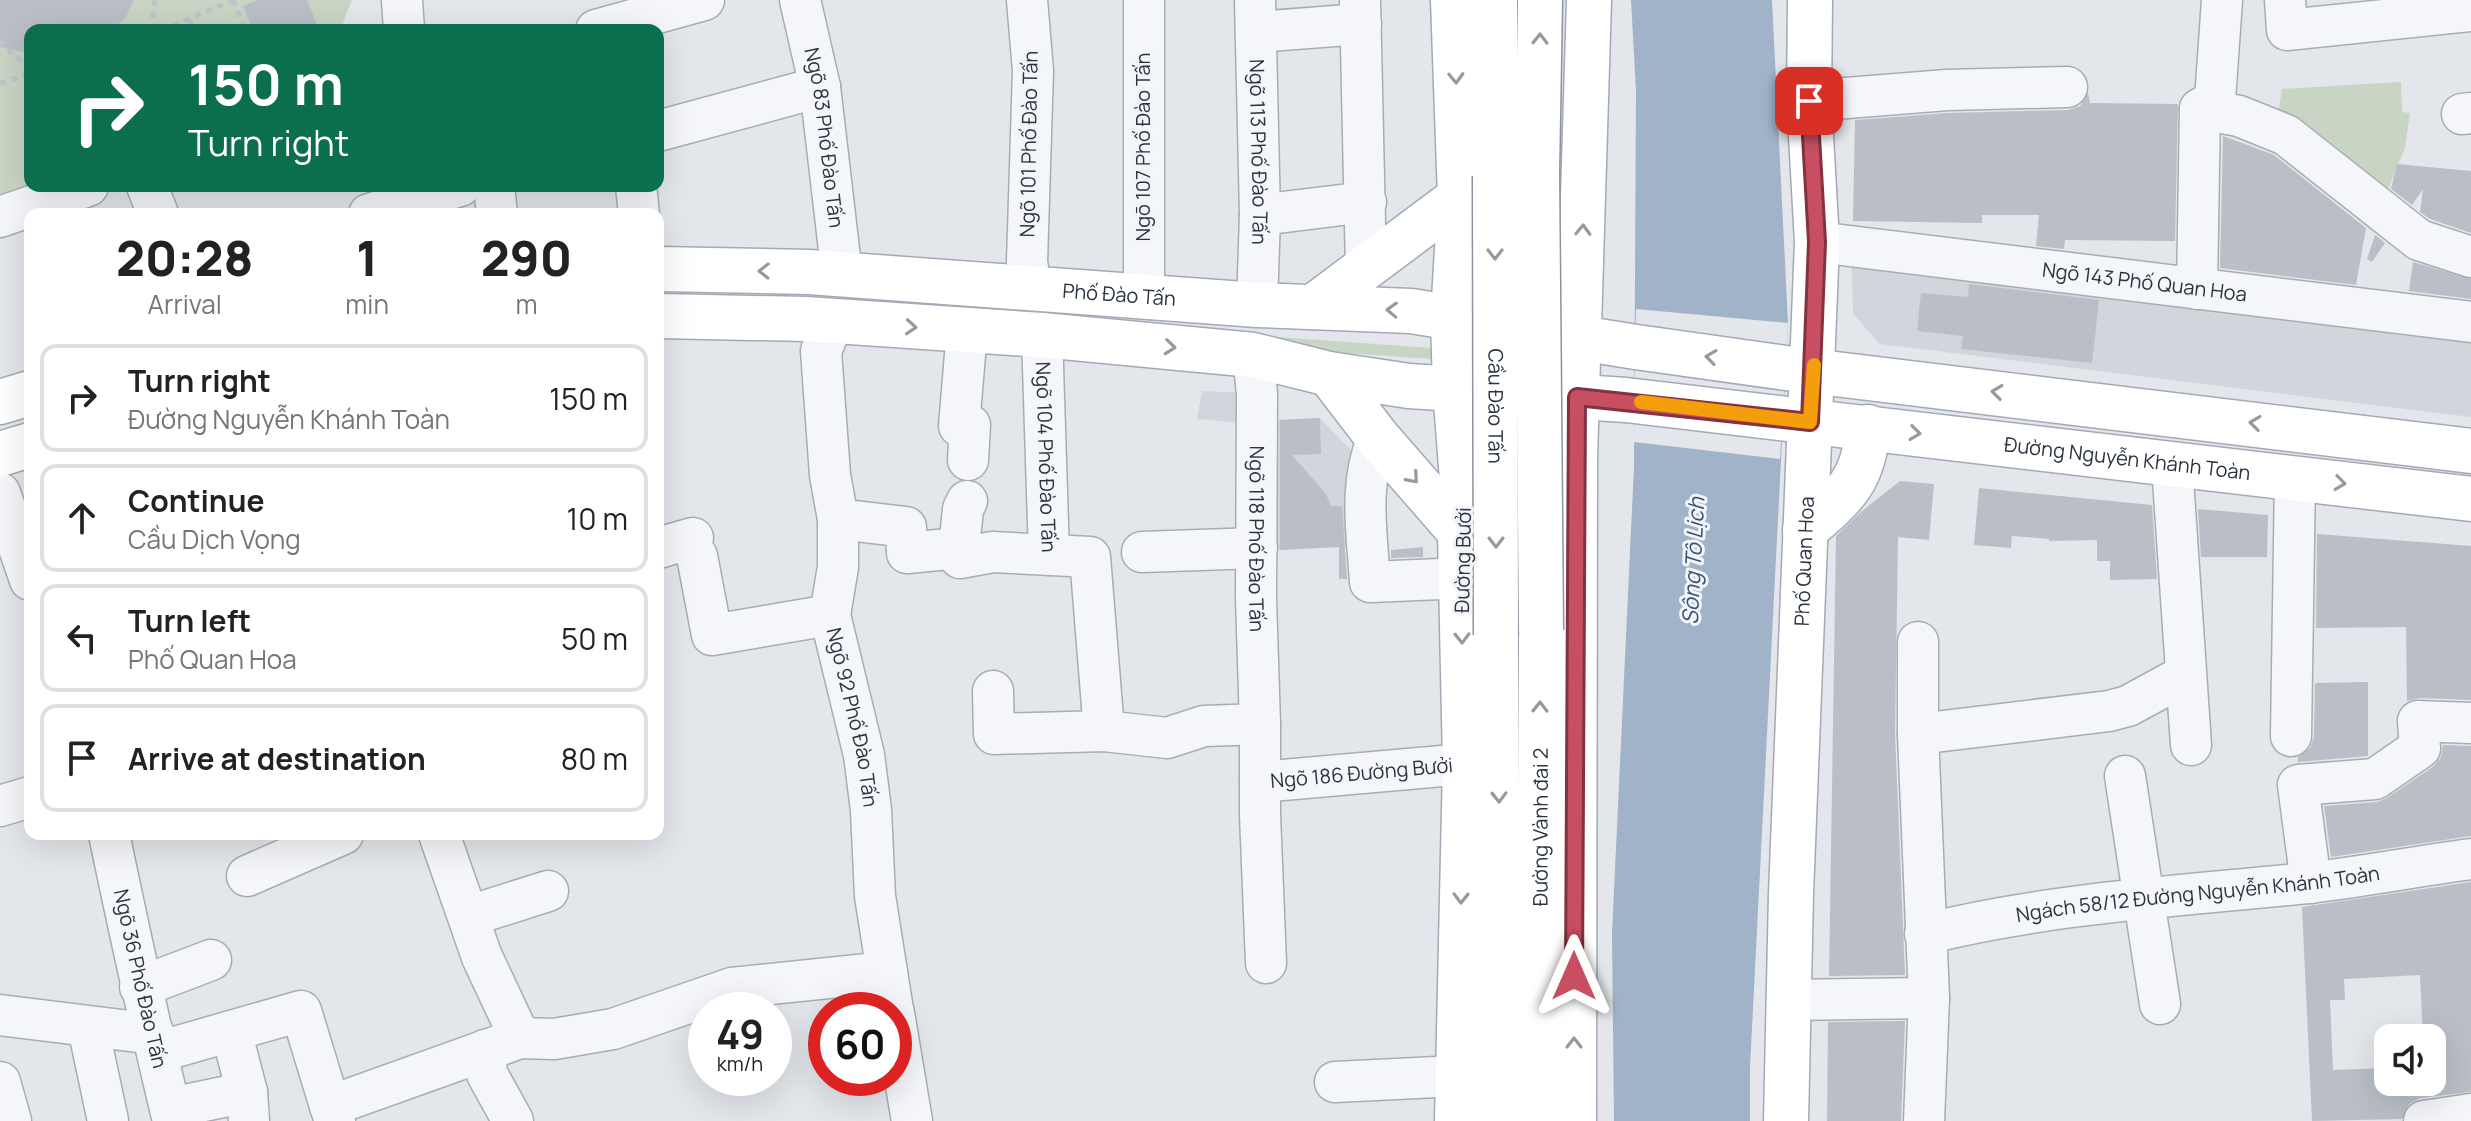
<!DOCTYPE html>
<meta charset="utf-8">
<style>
body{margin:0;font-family:Manrope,sans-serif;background:#f2f2f2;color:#222;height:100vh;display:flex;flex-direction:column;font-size:30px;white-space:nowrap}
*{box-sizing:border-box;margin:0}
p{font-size:26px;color:#767676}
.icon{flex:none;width:44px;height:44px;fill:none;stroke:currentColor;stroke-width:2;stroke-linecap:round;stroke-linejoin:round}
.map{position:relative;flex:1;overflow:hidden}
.details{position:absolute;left:24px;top:208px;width:640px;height:632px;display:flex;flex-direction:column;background:#fff;border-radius:16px;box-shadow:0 8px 32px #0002}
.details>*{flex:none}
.top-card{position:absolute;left:24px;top:24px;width:640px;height:168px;border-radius:16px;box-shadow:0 8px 32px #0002;background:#0b6e4f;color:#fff;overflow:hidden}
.controls{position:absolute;left:2374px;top:1024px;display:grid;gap:16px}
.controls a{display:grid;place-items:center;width:72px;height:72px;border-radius:16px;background:#fff;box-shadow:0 8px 32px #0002;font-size:40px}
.speed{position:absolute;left:688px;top:992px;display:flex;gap:16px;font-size:40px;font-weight:700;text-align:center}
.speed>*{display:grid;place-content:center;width:104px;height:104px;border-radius:50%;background:#fff;box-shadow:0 8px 32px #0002;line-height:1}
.speed small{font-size:20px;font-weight:400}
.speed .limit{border:12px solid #d22;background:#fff;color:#111}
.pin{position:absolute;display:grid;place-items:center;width:68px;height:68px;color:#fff;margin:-34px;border-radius:16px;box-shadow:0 4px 12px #0006}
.me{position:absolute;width:88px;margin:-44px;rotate:0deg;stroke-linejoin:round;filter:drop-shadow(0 0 6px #0008)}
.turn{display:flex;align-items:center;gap:28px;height:168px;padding:0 32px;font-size:36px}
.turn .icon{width:104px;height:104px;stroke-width:2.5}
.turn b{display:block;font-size:56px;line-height:68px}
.eta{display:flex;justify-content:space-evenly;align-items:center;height:136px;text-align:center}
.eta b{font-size:48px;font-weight:800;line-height:56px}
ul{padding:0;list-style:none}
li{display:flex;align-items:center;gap:24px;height:108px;margin:0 16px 12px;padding:0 16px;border:4px solid #e0e0e0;border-radius:16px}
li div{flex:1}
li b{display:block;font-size:30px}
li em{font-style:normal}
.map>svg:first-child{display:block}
</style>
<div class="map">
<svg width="2471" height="1121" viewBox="0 0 2471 1121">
<rect width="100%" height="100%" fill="#e3e6ea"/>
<g fill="#d1d5dc">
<polygon points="1851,251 2471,329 2471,417 1880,344 1853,314"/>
<polygon points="1202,391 1248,393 1243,423 1197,419"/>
<polygon points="1320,418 1362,462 1361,546 1275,550 1270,420"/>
</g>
<g fill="#c8d4c4">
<polygon points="0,0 352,0 340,30 30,30 30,186 0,201"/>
<polygon points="2401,82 2402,112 2410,113 2405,148 2384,199 2276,127 2282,89"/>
<polygon points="904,310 1431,348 1436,350 1437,357 1431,359 902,322"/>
</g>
<polygon fill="#a0b3c8" points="1631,0 1772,0 1788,323 1750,1067 1750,1121 1614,1121 1612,933 1634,467 1636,91"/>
<polygon fill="#e3e6ea" points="1636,309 1788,323 1780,459 1634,442"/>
<g fill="#babfc7" fill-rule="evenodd">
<polygon points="0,0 134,0 126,17 112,30 30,30 30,53 0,47"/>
<polygon points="258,0 307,0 319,30 253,30 243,6"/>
<polygon points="2088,93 2090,103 2178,104 2175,241 2065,240 2064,249 2036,246 2039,215 1982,215 1982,223 1853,221 1855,120 1948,113 2068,110 2080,106"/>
<polygon points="2223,136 2274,155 2366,228 2356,285 2220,268"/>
<polygon points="2397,164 2471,171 2471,233 2430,219 2420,212 2423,189 2412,205 2391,189"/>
<polygon points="2375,235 2385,243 2372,262 2367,259"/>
<polygon points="2413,262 2471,279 2471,299 2409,291"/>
<polygon points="1969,284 2099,300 2092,363 1961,349 1963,336 1917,331 1921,293 1968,297"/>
<polygon points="1320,418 1321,454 1292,455 1326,494 1331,506 1342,506 1347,579 1339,579 1339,547 1280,550 1280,420"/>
<polygon points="1900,481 1934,484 1929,540 1898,537 1895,734 1905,975 1829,976 1836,536 1862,511"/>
<polygon points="1979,488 2152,505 2157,579 2110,580 2110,561 2097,561 2097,540 2049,541 2049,539 2012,536 2011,548 1974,545"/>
<polygon points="2198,509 2268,515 2267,557 2201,557"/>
<polygon points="2317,534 2471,546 2471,700 2419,698 2407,701 2406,627 2316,628"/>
<polygon points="1423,547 1423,557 1391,558 1391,550"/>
<polygon points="2368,682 2368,756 2298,762 2298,757 2310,748 2314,737 2315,683"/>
<polygon points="2443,745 2471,746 2471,836 2331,857 2324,806 2377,802 2387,798 2434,766 2441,757"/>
<path d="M2471,882V1092L2420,1098L2409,1104L2402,1119L2312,1121L2302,907ZM2420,975L2423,1038H2432V1082H2388V1068L2333,1070L2330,1000H2345L2344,979Z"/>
<polygon points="1905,1021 1901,1121 1827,1121 1828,1022"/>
</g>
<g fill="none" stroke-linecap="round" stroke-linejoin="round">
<g stroke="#a8adb4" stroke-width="43">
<g id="minor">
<polyline points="402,0 404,30"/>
<path id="s1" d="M800,0L820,87L842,275"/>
<polyline points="1027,0 1033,71 1027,262 1031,287"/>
<path id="s2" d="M1255,0L1260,215L1257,305"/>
<polyline points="1360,0 1366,269"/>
<polyline points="2285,0 2287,30 2471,11"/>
<polyline points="596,30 704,0"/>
<polyline points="1256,32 1361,24"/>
<polyline points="1809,101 1947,90 2067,87"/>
<polyline points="2200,109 2239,116 2286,135 2419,240 2471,257"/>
<polyline points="2462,114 2471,113"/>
<polyline points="658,131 820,87"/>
<polyline points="147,186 158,214"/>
<polyline points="494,186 497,214"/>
<polyline points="636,186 639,214"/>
<polyline points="369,214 460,186"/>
<polyline points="1260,215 1366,202"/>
<polyline points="0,217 88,186"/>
<path id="s3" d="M1817,242L2471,322"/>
<polyline points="2197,289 2200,109 2215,100 2222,0"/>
<polyline points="1144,295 1144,0"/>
<path id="s4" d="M833,322L821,351L830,475L838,519V567L830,615L864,755L871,810L875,896L893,1010"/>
<polyline points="967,331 959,426 970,425 968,460"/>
<path id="s5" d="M1042,335L1049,555"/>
<path id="s6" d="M1253,355L1257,394L1256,599L1260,724"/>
<path d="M1378,438C1358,484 1367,533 1370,582L1441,579L1461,583"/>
<polyline points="2172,465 2191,745"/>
<polyline points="0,493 30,580"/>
<polyline points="838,519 906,527 907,553 959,548 960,558 993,552 1090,557 1104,731"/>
<polyline points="658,548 693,538"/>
<polyline points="959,548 963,509 967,501"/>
<polyline points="1142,552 1257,548"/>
<polyline points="697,556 712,635 830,615"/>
<polyline points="1918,642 1918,734 1929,998 1924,1121"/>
<polyline points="993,691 994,734 1104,731 1167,738 1204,726 1260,724 1260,815 1266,963"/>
<polyline points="1918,734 2109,711 2128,706 2185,675"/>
<polyline points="2291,736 2295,478"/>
<polyline points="2125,776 2160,1004"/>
<path id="s7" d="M1260,782L1465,764"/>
<polyline points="0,806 30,797"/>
<path id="s8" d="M109,834C129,930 150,1026 173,1121"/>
<polyline points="439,834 482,957 520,1038"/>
<polyline points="247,876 343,834"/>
<polyline points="2311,883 2298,785 2375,779 2420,748 2418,721 2471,723"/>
<polyline points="469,916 548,891"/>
<path id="s9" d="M1925,934C2049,903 2180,896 2307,883C2362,877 2416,866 2471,859"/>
<polyline points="140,987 211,960"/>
<polyline points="1787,1000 1929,998"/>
<polyline points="894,1013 912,1121"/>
<polyline points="0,1015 154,1034"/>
<polyline points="88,1027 108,1121"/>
<polyline points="231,1031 247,1092 249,1121"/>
<polyline points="485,1050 487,1074 513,1121"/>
<polyline points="158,1052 301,1011 330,1106"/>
<polyline points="0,1082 11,1121"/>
<polyline points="1335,1082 1457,1076"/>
<polyline points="170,1108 247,1092"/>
<polyline points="335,1121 330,1106 520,1038 554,1039 613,1029 732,988 887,972"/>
<polyline points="2424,1121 2471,1114"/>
</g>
</g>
<g stroke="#a3aab5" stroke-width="47">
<g id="major">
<polyline points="1453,0 1460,197 1453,317 1455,389 1464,505 1460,532 1465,764 1457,1121"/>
<path id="s10" d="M658,269L809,272L1257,305L1411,311L1636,347L1786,368L2471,451"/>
<polyline points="1313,307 1460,197"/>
<path id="s11" d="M658,316L806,319L1042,335L1253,355L1329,374L1409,386L1626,400L2471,499"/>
<polyline points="1329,374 1378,438 1460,532"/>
<polyline points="0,402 30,393"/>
<polyline points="0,454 30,445"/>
<path d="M1805,530C1844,497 1864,481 1868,427"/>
<polyline points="1574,1121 1575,458 1589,0"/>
<path id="s12" d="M1786,1121L1791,894L1817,242L1809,101L1810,0"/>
</g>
</g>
<g stroke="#8b93a0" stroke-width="47">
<g id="highway">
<polyline points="1537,173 1540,0"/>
<polyline points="1495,176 1495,0"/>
<polyline points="1496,635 1499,1121"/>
<path id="s13" d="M1540,1121L1541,630"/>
</g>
</g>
<g stroke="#c0c3c9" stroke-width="5" stroke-dasharray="6 6" stroke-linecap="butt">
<polyline points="233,0 245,30"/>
<polyline points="189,19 194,30"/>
<polyline points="151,30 155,0"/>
<polyline points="162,30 234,0"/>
<polyline points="0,40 15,57 30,64"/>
<polyline points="0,83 30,74"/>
</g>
<use href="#minor" stroke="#f5f6f9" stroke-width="40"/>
<use href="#major" stroke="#fff" stroke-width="44"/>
<use href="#highway" stroke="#fff" stroke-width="44"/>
<g stroke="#8b93a0" stroke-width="47" stroke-linecap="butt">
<g id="highway-bridge">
<polyline points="1537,173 1541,630"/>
<path id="s14" d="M1495,176L1496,635"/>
</g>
</g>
<use href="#highway-bridge" stroke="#fff" stroke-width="44"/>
</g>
<defs><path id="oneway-chevron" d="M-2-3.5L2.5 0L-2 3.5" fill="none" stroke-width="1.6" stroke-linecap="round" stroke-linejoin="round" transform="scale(2)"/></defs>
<g stroke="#9599a0">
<use href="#oneway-chevron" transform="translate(1540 39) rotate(-89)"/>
<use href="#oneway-chevron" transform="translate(1456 78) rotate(88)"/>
<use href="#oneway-chevron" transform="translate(1583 230) rotate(-88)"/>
<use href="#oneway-chevron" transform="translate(1495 254) rotate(90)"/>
<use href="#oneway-chevron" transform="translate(764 271) rotate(-179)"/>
<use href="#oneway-chevron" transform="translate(1392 310) rotate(-178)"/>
<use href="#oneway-chevron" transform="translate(911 327) rotate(4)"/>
<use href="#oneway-chevron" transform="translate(1170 347) rotate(6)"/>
<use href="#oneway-chevron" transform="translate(1711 357) rotate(-172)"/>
<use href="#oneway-chevron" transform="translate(1997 392) rotate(-173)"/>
<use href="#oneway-chevron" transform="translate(2255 423) rotate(-173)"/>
<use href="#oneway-chevron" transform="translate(1915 433) rotate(7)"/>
<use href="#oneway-chevron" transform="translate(1413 478) rotate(49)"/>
<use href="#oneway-chevron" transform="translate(2340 483) rotate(7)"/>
<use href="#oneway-chevron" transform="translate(1496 542) rotate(90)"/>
<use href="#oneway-chevron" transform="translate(1462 638) rotate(89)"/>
<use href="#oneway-chevron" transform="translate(1540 707) rotate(-89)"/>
<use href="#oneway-chevron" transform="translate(1499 797) rotate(89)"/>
<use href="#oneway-chevron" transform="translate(1461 898) rotate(91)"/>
<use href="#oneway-chevron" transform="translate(1574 1043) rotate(-90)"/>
</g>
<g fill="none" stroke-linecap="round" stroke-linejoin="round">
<g stroke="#82333f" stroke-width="20">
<polyline id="route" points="1574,976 1577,397 1810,422 1817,242 1809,101"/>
</g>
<use href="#route" stroke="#c84f61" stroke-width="14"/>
<polyline stroke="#f59e0b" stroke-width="14" points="1641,402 1810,422 1814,365"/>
</g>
<g text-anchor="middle" stroke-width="6" stroke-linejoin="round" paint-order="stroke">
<g font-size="20" fill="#2b3341" stroke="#f2f4f8">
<text dy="7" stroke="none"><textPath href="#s1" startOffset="140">Ngõ 83 Phố Đào Tấn</textPath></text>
<text transform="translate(1029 144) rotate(-89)" y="7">Ngõ 101 Phố Đào Tấn</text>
<text transform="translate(1143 147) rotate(-90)" y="7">Ngõ 107 Phố Đào Tấn</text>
<text dy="7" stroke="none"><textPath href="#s2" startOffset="152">Ngõ 113 Phố Đào Tấn</textPath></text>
<text dy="7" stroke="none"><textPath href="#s3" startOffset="330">Ngõ 143 Phố Quan Hoa</textPath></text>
<text dy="7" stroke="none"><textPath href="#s10" startOffset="462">Phố Đào Tấn</textPath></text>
<text dy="7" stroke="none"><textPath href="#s14" startOffset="230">Cầu Đào Tấn</textPath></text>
<text dy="7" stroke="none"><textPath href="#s5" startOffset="122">Ngõ 104 Phố Đào Tấn</textPath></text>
<text dy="7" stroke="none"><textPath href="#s11" startOffset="1478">Đường Nguyễn Khánh Toàn</textPath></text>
<text dy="7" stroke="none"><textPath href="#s6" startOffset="184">Ngõ 118 Phố Đào Tấn</textPath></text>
<text transform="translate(1463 560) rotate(-89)" y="7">Đường Bưởi</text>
<text dy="7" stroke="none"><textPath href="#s12" startOffset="560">Phố Quan Hoa</textPath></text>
<text dy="7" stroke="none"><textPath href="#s4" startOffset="402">Ngõ 92 Phố Đào Tấn</textPath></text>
<text dy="7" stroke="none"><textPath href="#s7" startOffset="102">Ngõ 186 Đường Bưởi</textPath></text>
<text dy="7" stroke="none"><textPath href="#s13" startOffset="294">Đường Vành đai 2</textPath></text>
<text dy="7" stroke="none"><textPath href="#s9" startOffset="276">Ngách 58/12 Đường Nguyễn Khánh Toàn</textPath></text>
<text dy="7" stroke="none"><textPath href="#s8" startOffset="148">Ngõ 36 Phố Đào Tấn</textPath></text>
</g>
<g font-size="22" font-style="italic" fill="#375273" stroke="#f2f4f8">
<text transform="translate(1693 561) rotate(-87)" y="8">Sông Tô Lịch</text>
</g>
</g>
</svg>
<div class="controls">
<a><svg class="icon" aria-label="sound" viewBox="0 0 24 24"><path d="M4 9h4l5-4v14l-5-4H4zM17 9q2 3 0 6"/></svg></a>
</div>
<div class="speed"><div>49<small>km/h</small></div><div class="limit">60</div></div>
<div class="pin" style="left:1809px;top:101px;background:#d93025"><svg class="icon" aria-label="arrive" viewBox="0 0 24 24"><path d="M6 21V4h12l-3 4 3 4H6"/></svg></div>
<svg class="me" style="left:1574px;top:976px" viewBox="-20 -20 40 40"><path d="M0-17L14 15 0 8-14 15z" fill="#c84f61" stroke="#fff" stroke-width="4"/></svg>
<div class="top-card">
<div class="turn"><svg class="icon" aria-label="right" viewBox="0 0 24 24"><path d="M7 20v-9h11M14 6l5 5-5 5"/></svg><div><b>150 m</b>Turn right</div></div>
</div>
<section class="details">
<div class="eta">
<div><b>20:28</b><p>Arrival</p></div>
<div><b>1</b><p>min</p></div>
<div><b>290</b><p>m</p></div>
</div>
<ul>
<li><svg class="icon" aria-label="right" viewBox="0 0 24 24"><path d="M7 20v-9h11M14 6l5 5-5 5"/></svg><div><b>Turn right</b><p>Đường Nguyễn Khánh Toàn</p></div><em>150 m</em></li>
<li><svg class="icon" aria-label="ahead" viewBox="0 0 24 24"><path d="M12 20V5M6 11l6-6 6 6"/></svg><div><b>Continue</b><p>Cầu Dịch Vọng</p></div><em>10 m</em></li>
<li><svg class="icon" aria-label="left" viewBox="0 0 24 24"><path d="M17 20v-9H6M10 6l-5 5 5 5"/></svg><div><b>Turn left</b><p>Phố Quan Hoa</p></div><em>50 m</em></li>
<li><svg class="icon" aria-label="arrive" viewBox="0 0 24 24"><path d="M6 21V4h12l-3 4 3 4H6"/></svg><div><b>Arrive at destination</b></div><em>80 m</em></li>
</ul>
</section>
</div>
